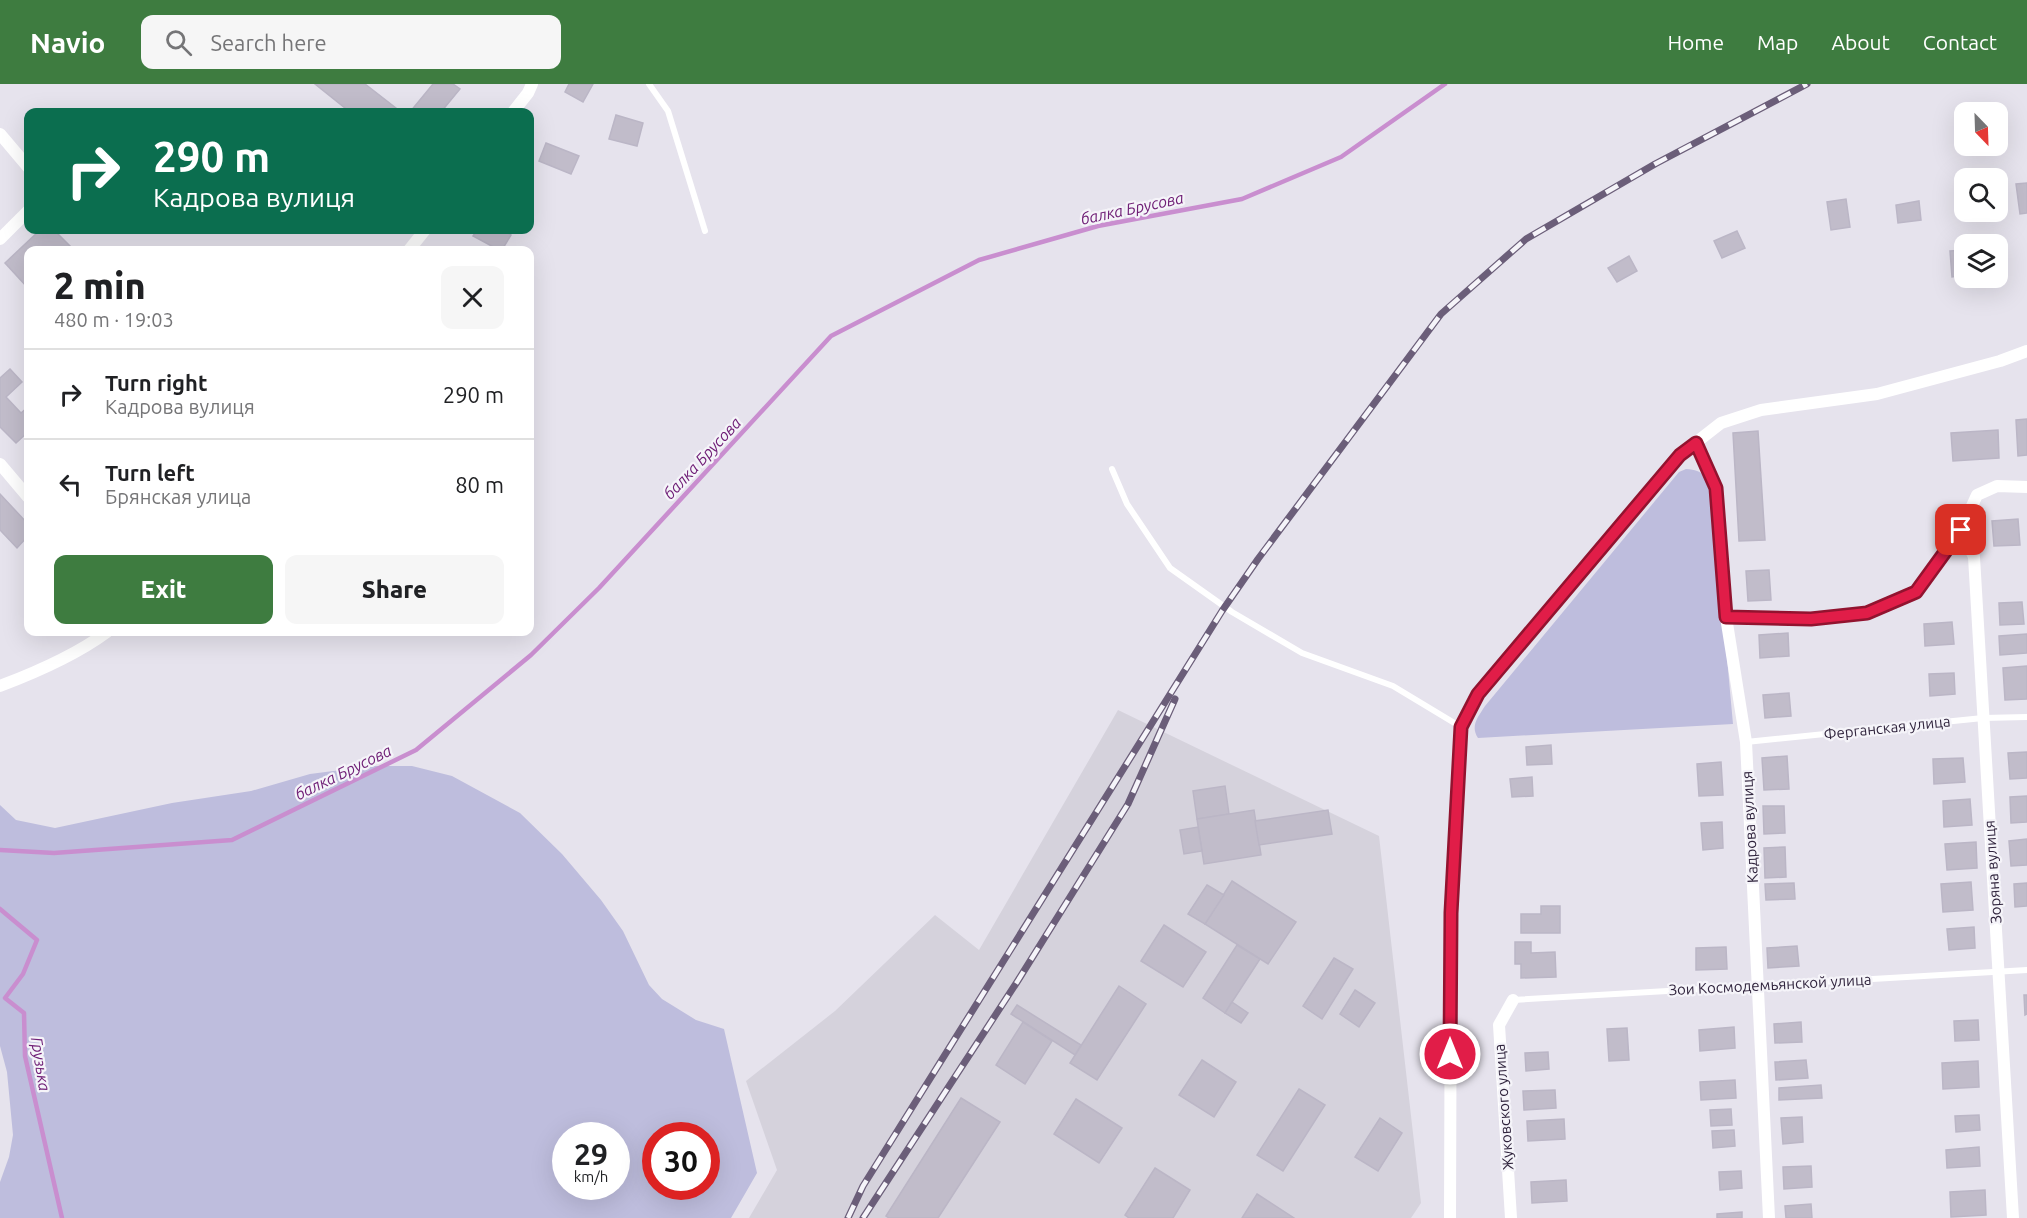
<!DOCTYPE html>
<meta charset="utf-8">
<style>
body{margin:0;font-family:Ubuntu,sans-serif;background:#f6f6f6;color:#202124;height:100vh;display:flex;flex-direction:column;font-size:22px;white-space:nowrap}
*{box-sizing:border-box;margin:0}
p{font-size:20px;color:#757577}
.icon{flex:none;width:33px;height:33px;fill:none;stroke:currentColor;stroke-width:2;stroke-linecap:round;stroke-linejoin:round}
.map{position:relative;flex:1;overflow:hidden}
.side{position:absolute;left:24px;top:162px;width:510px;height:390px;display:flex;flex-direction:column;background:#fff;border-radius:12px;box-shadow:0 6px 24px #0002}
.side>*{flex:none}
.guide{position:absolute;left:24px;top:24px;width:510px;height:126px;border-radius:12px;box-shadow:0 6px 24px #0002;background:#0b6e4f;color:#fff;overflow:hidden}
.needle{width:39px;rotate:157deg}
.controls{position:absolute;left:1954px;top:18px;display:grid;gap:12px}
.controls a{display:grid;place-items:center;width:54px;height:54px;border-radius:12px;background:#fff;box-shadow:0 6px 24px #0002;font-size:30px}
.speed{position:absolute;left:552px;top:1038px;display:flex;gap:12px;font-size:30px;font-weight:700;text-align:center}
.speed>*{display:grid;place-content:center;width:78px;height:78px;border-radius:50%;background:#fff;box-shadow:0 6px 24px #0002;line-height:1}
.speed small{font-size:15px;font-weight:400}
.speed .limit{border:9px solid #d22;background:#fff;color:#111}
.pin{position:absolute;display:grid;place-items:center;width:51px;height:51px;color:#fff;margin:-26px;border-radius:12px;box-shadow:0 3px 9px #0006}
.me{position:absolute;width:66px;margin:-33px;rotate:0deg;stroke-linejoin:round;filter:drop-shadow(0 0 4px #0008)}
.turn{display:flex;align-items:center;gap:21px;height:126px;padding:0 30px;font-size:27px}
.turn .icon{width:78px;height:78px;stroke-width:2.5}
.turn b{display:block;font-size:42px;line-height:51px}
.round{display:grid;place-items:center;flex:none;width:63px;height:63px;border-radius:12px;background:#f6f6f6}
.overview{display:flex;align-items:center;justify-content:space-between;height:102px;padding:0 30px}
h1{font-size:36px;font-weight:800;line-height:45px}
.cta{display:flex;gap:12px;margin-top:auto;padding:12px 30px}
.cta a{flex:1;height:69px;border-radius:12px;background:#3e7c40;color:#fff;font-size:24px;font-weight:800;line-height:69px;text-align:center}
.cta a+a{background:#f6f6f6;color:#202124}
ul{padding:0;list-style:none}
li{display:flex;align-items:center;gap:18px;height:90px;padding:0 30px;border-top:2px solid #e0e0e0}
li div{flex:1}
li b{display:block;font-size:22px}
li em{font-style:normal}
header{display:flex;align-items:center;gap:36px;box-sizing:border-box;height:84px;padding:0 30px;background:#3e7c40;color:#fff}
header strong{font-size:28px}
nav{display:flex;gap:33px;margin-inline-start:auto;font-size:21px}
.search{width:420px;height:54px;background:#f6f6f6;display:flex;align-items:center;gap:15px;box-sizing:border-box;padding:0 21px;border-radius:12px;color:#757577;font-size:22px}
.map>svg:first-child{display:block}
</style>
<header>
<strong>Navio</strong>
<div class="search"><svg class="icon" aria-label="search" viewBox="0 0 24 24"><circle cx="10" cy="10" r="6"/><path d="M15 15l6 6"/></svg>Search here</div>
<nav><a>Home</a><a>Map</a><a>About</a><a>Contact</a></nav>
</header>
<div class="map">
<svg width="2027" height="1134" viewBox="0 0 2027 1134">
<rect width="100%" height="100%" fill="#e6e3ed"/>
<polygon fill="#d5d2dc" points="1118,626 1379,752 1421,1119 1411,1134 749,1134 777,1086 746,997 835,927 935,831 979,866"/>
<g fill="#bebddd" fill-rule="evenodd">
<path d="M1686,385C1705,386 1705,393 1712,409L1733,640L1478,654C1470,642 1478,633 1485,622L1679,388Z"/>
<path d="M372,682H412L452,692L520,729L562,770L601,816L623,847L649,901L662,915L696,936L724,945L757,1089L731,1134H0V1098L9,1073L13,1051L7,988L0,962V721L16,736L55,744L172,719L251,707L310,690ZM566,1052H616V1102H566ZM656,1052H706V1102H656Z"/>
</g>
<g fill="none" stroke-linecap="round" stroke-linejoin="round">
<g stroke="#c98ecf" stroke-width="4.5">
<polyline points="0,766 54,769 232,756 416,666 531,571 599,504 831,252 979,176 1098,142 1242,115 1341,73 1445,0"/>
<polyline points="0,825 37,856 23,890 5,914 24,929 25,972 62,1134"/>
</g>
</g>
<g fill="#c1bcca" stroke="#bbb6c6" stroke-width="1.5">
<polygon points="315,0 365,0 401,28 350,28"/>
<polygon points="433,0 453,0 460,5 441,28 410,28"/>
<polygon points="569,0 593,0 583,18 565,8"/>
<polygon points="616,31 643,39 637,62 609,55"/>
<polygon points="546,59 579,72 571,90 539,77"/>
<polygon points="2027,99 2027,129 2020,130 2016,100"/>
<polygon points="1846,115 1850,143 1831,146 1827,118"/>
<polygon points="1919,117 1921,136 1898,139 1896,121"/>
<polygon points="40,146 54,146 74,166 28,166 28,204 5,179"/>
<polygon points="477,146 502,146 511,151 502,166 499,166 473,152"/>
<polygon points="1737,147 1745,164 1722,174 1714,157"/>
<polygon points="1965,166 1965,191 1952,193 1950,167"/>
<polygon points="1629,172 1637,187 1617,198 1608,184"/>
<polygon points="10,285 22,298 6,313 21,329 28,323 28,348 16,359 0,343 0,294"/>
<polygon points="2027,335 2027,371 2018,372 2016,336"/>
<polygon points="1998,346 1999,374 1953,377 1951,349"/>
<polygon points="1758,347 1765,456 1739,457 1733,349"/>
<polygon points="0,410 28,440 28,452 17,464 0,446"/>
<polygon points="2018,435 2020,461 1994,462 1992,437"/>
<polygon points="1769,486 1771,516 1748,517 1746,487"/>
<polygon points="2022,518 2024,540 2000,541 1999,519"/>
<polygon points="1952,538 1954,560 1925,562 1924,540"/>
<polygon points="1788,549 1789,572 1760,574 1759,551"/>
<polygon points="2027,550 2027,569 2000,571 1999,552"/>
<polygon points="2027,582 2027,615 2005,616 2003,584"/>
<polygon points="1954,589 1955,610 1930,612 1929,590"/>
<polygon points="1789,609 1791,632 1765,634 1763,611"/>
<polygon points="1551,661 1552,680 1527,681 1526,663"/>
<polygon points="2027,668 2027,694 2010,695 2008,669"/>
<polygon points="1787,672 1789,705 1764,706 1762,674"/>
<polygon points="1963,674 1965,698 1934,700 1933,675"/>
<polygon points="1721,678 1723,711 1699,712 1697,680"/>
<polygon points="1532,693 1533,712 1512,713 1510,695"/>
<polygon points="1225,702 1229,730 1197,735 1193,707"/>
<polygon points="2027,712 2027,738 2011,739 2010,713"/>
<polygon points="1970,715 1972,741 1944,743 1943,717"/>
<polygon points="1763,722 1784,722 1785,749 1764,750"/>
<polygon points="1254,726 1261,771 1204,780 1197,735"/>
<polygon points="1328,726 1332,750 1259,761 1255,737"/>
<polygon points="1722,738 1723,764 1703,766 1701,739"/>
<polygon points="1198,743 1202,767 1184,770 1180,746"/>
<polygon points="2027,755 2027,781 2011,782 2009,757"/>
<polygon points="1976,758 1977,784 1947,786 1945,760"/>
<polygon points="1785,763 1786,793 1765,794 1764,764"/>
<polygon points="1232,797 1296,838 1268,880 1205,840"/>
<polygon points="1971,798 1973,826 1943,828 1941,800"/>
<polygon points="1794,799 1795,815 1766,816 1765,800"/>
<polygon points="2027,799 2027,822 2015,823 2014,800"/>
<polygon points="1207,801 1224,811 1205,840 1188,830"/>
<polygon points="1541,822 1560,822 1560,849 1521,849 1521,830 1541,830"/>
<polygon points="1164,841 1206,868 1183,903 1141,877"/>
<polygon points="1974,843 1975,864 1949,866 1947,845"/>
<polygon points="1515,858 1531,858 1531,869 1555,868 1556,893 1521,894 1521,880 1515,880"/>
<polygon points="1237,861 1260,875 1225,929 1203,914"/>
<polygon points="1797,862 1799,882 1768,884 1767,864"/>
<polygon points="1726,863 1727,885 1696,886 1696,864"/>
<polygon points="1334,874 1353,885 1322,935 1303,922"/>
<polygon points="1119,902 1146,920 1097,996 1070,979"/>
<polygon points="1355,906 1375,919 1359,943 1340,930"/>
<polygon points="2024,911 2027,911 2027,930 2025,931"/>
<polygon points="1232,918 1248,929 1241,939 1225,929"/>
<polygon points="1017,921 1081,961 1075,971 1011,930"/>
<polygon points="1978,936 1979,956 1955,957 1954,937"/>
<polygon points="1023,938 1052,957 1025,1000 996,981"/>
<polygon points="1801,938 1802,958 1775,959 1774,940"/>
<polygon points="1734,943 1735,964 1700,967 1699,946"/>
<polygon points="1627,944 1629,976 1609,977 1607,945"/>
<polygon points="1548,968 1549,985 1526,987 1525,969"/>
<polygon points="1202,976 1236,998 1214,1033 1179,1011"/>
<polygon points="1806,976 1808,994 1776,996 1775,978"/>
<polygon points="1978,977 1979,1003 1943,1005 1942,979"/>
<polygon points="1735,996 1736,1014 1701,1016 1700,998"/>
<polygon points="1821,1001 1822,1014 1779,1016 1779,1004"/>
<polygon points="1299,1005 1325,1021 1283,1087 1257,1071"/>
<polygon points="1555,1006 1556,1024 1524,1026 1523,1007"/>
<polygon points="961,1014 1000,1038 938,1134 889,1134 886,1132"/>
<polygon points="1076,1015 1122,1044 1099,1079 1054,1050"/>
<polygon points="1731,1025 1732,1041 1711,1042 1710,1026"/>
<polygon points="1979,1031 1980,1046 1956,1048 1955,1032"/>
<polygon points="1802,1033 1803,1058 1783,1060 1781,1034"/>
<polygon points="1380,1034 1402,1049 1378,1087 1355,1073"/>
<polygon points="1564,1035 1565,1055 1528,1057 1527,1037"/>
<polygon points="1734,1046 1735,1062 1713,1064 1712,1047"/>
<polygon points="1979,1063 1980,1082 1947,1084 1946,1066"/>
<polygon points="1811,1082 1812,1103 1784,1105 1783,1083"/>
<polygon points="1155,1084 1190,1106 1173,1134 1129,1134 1125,1131"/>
<polygon points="1741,1087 1742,1104 1720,1106 1719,1088"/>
<polygon points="1566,1096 1567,1117 1532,1119 1531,1098"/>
<polygon points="1985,1106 1986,1131 1951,1133 1950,1108"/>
<polygon points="1257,1110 1294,1134 1242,1134"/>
<polygon points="1811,1120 1812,1134 1786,1134 1785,1122"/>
<polygon points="1742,1128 1742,1134 1717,1134 1717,1130"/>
</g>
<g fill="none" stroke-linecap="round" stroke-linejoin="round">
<g stroke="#fff" stroke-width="6">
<polyline points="649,0 668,27 705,147"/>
<polyline points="1112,385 1127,420 1170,484 1232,528 1302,569 1393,602 1461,643"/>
<polyline points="1746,658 1983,634 2027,633"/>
<polyline points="1513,916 2027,886"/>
</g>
<g stroke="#fff" stroke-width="12">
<polyline points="513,28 528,9 532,0"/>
<polyline points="0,50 28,83"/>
<polyline points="0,155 28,127"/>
<polyline points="409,166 425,146"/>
<polyline points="1696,359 1716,404 1726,533 1746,658 1769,1134"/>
<polyline points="0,380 28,413"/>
<polyline points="1961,446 1974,473 2013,1134"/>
<polyline points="1726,533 1811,535 1867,529 1916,508 1961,446 1977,411 1997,402 2027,403"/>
<path d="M0,602C37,588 76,571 107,548"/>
<polyline points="1450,1134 1451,829 1461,643 1478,610 1680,371 1721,339 1761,326 1877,310 2000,277 2027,267"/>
<polyline points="1511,1134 1499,941 1513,916"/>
</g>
<g stroke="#6b5e79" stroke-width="7">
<g id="rail">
<polyline points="848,1134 863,1102 1222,527 1258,475 1441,230 1526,155 1655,80 1807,0"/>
<polyline points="863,1134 1017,898 1128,720 1175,615"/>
</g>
</g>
<use href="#rail" stroke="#f5f4f9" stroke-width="4.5" stroke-dasharray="14" stroke-linecap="butt"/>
</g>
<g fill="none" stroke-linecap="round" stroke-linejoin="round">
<g stroke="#92132f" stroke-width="15">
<polyline id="route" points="1450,970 1451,829 1461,643 1478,610 1680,371 1696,359 1716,404 1726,533 1811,535 1867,529 1916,508 1961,446"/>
</g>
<use href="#route" stroke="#e11d48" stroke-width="10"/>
</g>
<g text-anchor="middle" stroke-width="4.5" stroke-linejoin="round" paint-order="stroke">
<g font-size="15" fill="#30243d" stroke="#f5f4f9">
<text transform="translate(1887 644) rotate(-6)" y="5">Ферганская улица</text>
<text transform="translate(1750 743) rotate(-93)" y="5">Кадрова вулиця</text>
<text transform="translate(1993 788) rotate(-94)" y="5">Зоряна вулиця</text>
<text transform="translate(1770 901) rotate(-3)" y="5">Зои Космодемьянской улица</text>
<text transform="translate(1504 1023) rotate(-94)" y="5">Жуковского улица</text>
</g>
<g font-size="16" font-style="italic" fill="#702077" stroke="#f5f4f9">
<text transform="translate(1132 124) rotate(-12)" y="6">балка Брусова</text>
<text transform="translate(702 374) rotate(-47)" y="6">балка Брусова</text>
<text transform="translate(343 688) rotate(-26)" y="6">балка Брусова</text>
<text transform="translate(41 980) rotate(81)" y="6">Грузька</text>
</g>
</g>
</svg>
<div class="controls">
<a><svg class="needle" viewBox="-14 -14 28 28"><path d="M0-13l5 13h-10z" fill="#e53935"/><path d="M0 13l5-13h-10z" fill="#757577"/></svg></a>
<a><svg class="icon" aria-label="search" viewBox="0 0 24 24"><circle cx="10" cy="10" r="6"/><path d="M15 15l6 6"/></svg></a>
<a><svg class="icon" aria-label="layers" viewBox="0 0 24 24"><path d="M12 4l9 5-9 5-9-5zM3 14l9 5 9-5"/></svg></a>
</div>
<div class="speed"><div>29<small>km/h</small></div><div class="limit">30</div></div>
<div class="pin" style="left:1961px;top:446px;background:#d93025"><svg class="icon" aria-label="arrive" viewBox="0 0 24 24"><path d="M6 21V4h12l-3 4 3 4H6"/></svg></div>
<svg class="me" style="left:1450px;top:970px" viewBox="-20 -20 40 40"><circle r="17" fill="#e11d48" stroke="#fff" stroke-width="3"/><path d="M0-11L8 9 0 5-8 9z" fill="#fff"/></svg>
<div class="guide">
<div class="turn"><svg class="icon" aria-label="right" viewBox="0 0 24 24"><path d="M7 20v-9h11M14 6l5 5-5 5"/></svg><div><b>290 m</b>Кадрова вулиця</div></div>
</div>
<section class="side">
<div class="overview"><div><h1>2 min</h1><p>480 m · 19:03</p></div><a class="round"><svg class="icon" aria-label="close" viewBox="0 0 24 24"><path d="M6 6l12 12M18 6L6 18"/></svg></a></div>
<ul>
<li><svg class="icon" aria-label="right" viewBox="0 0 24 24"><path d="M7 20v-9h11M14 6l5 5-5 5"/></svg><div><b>Turn right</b><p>Кадрова вулиця</p></div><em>290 m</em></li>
<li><svg class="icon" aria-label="left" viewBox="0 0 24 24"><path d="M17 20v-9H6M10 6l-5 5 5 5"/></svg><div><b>Turn left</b><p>Брянская улица</p></div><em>80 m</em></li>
</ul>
<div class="cta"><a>Exit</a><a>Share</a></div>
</section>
</div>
